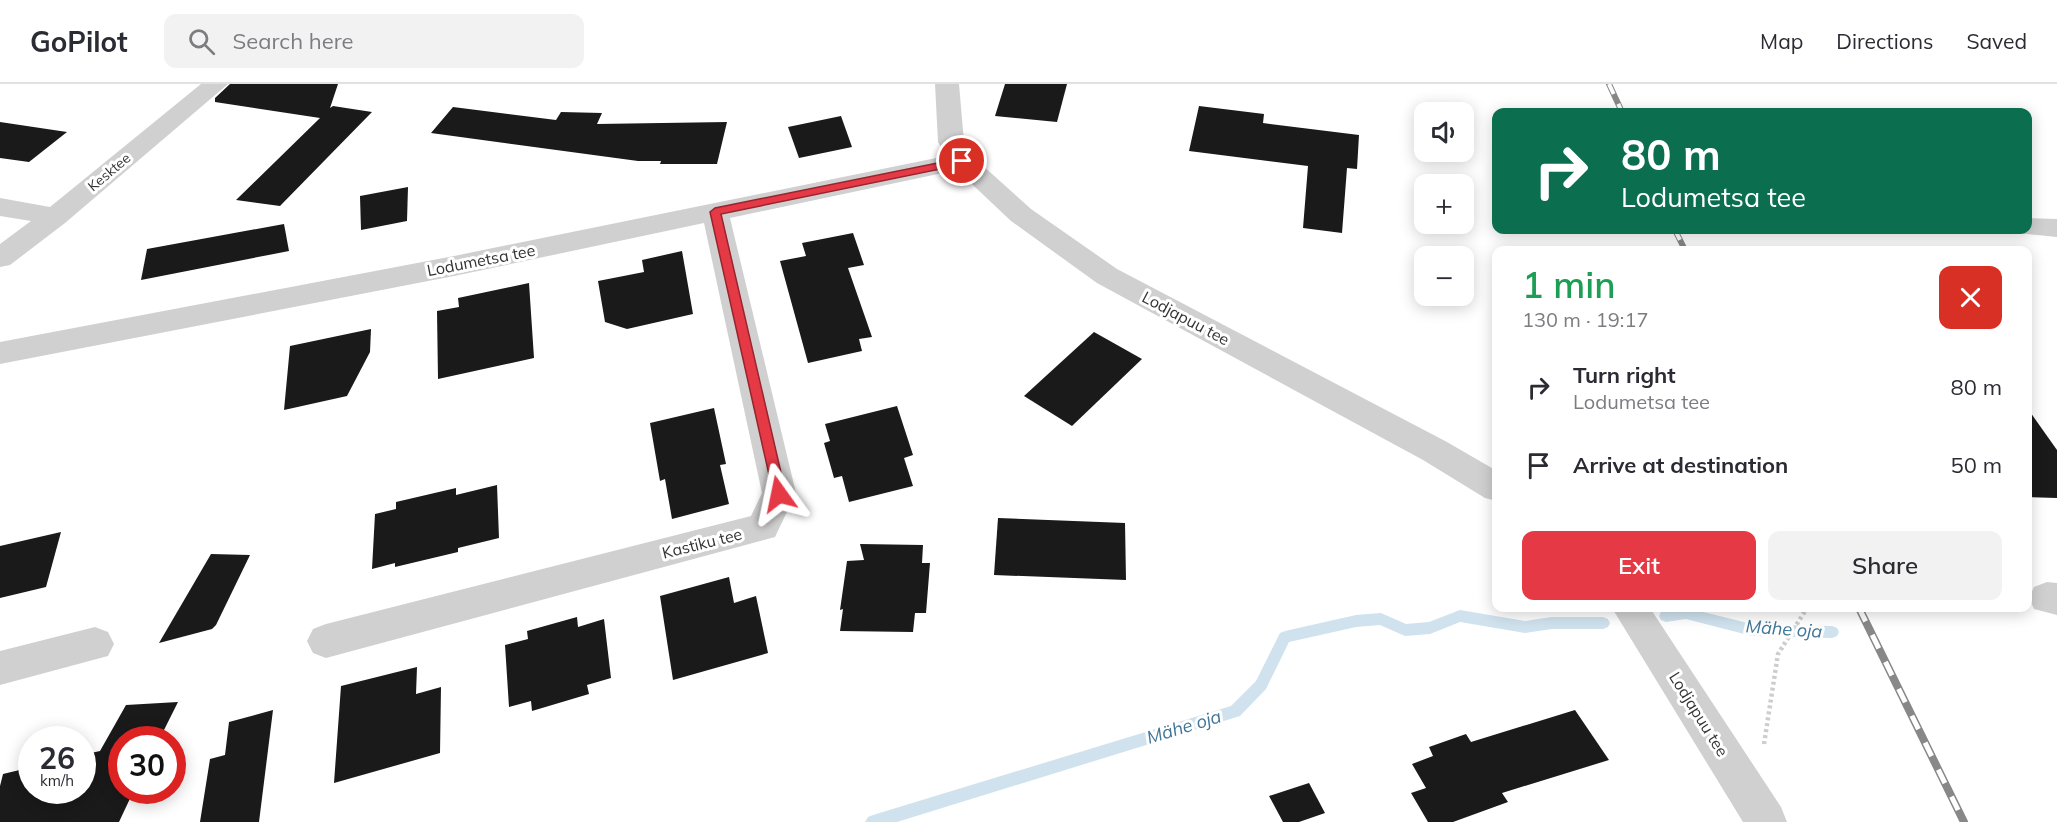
<!DOCTYPE html>
<meta charset="utf-8">
<style>
body{margin:0;font-family:Mulish,sans-serif;background:#f2f2f3;color:#2b2b33;height:100vh;display:flex;flex-direction:column;font-size:22px;white-space:nowrap}
*{box-sizing:border-box;margin:0}
p{font-size:20px;color:#7c7c81}
.icon{flex:none;width:33px;height:33px;fill:none;stroke:currentColor;stroke-width:2;stroke-linecap:round;stroke-linejoin:round}
.map{position:relative;flex:1;overflow:hidden}
.details{position:absolute;left:1492px;top:162px;width:540px;height:366px;display:flex;flex-direction:column;background:#fff;border-radius:12px;box-shadow:0 3px 15px #0003}
.details>*{flex:none}
.top-card{position:absolute;left:1492px;top:24px;width:540px;height:126px;border-radius:12px;box-shadow:0 3px 15px #0003;background:#0b6e4f;color:#fff;overflow:hidden}
.tools{position:absolute;left:1414px;top:18px;display:grid;gap:12px}
.tools a{display:grid;place-items:center;width:60px;height:60px;border-radius:12px;background:#fff;box-shadow:0 3px 15px #0003;font-size:30px}
.speed{position:absolute;left:18px;top:642px;display:flex;gap:12px;font-size:30px;font-weight:700;text-align:center}
.speed>*{display:grid;place-content:center;width:78px;height:78px;border-radius:50%;background:#fff;box-shadow:0 3px 15px #0003;line-height:1}
.speed small{font-size:15px;font-weight:400}
.speed .limit{border:9px solid #d22;background:#fff;color:#111}
.pin{position:absolute;display:grid;place-items:center;width:51px;height:51px;color:#fff;margin:-26px;border:3px solid #fff;border-radius:50%;box-shadow:0 2px 6px #0007}
.me{position:absolute;width:66px;margin:-33px;rotate:348deg;stroke-linejoin:round;filter:drop-shadow(0 0 4px #0008)}
.turn{display:flex;align-items:center;gap:21px;height:126px;padding:0 30px;font-size:27px}
.turn .icon{width:78px;height:78px;stroke-width:2.5}
.turn b{display:block;font-size:42px;line-height:51px}
.round{display:grid;place-items:center;flex:none;width:63px;height:63px;border-radius:12px;background:#f2f2f3}
.overview{display:flex;align-items:center;justify-content:space-between;height:102px;padding:0 30px}
h1{font-size:36px;font-weight:600;line-height:45px;color:#1e9e55}
.action{display:flex;gap:12px;margin-top:auto;padding:12px 30px}
.action a{flex:1;height:69px;border-radius:12px;background:#e63946;color:#fff;font-size:24px;font-weight:600;line-height:69px;text-align:center}
.action a+a{background:#f2f2f3;color:#2b2b33}
ul{padding:0;list-style:none}
li{display:flex;align-items:center;gap:18px;height:78px;padding:0 30px}
li div{flex:1}
li b{display:block;font-size:22px}
li em{font-style:normal}
header{display:flex;align-items:center;gap:36px;box-sizing:border-box;height:84px;padding:0 30px;background:#fff;border-bottom:2px solid #e1e1e2}
header strong{font-size:28px}
nav{display:flex;gap:33px;margin-inline-start:auto;font-size:21px}
.search{width:420px;height:54px;background:#f2f2f3;display:flex;align-items:center;gap:15px;box-sizing:border-box;padding:0 21px;border-radius:12px;color:#7c7c81;font-size:22px}
.map>svg:first-child{display:block}
</style>
<header>
<strong>GoPilot</strong>
<div class="search"><svg class="icon" aria-label="search" viewBox="0 0 24 24"><circle cx="10" cy="10" r="6"/><path d="M15 15l6 6"/></svg>Search here</div>
<nav><a>Map</a><a>Directions</a><a>Saved</a></nav>
</header>
<div class="map">
<svg width="2057" height="738" viewBox="0 0 2057 738">
<rect width="100%" height="100%" fill="#fff"/>
<g fill="none" stroke-linecap="round" stroke-linejoin="round">
<g fill="#cfe2ee" fill-rule="evenodd">
<polygon points="1687,524 1752,540 1832,542 1837,544 1839,548 1837,552 1832,554 1752,552 1686,535 1666,538 1661,536 1659,532 1661,528"/>
<polygon points="1460,526 1525,537 1552,533 1603,533 1608,535 1610,539 1608,543 1603,545 1552,545 1525,549 1460,538 1430,550 1405,552 1380,541 1356,543 1289,558 1266,605 1240,632 897,738 865,738 868,733 873,731 1231,622 1256,597 1280,549 1285,547 1356,531 1381,529 1406,540 1429,538"/>
</g>
</g>
<g fill="#1a1a1a">
<polygon points="230,0 338,0 330,24 333,22 372,28 280,122 236,116 320,34 215,18 215,14"/>
<polygon points="1005,0 1067,0 1057,38 995,32"/>
<polygon points="1199,22 1264,30 1263,39 1359,51 1357,85 1347,84 1342,149 1303,144 1308,82 1189,67"/>
<polygon points="453,23 556,36 561,28 602,29 597,40 727,38 717,80 660,80 661,77 638,77 431,49"/>
<polygon points="841,32 852,63 799,74 788,43"/>
<polygon points="0,38 67,48 29,78 0,74"/>
<polygon points="408,103 407,137 361,146 360,112"/>
<polygon points="284,140 289,167 141,196 147,165"/>
<polygon points="853,149 864,181 848,184 872,253 859,255 862,267 808,279 780,177 806,172 802,159"/>
<polygon points="682,167 693,230 627,245 605,238 598,197 644,188 642,176"/>
<polygon points="529,199 534,274 438,295 437,227 459,223 458,214"/>
<polygon points="371,245 370,268 347,312 284,326 290,262"/>
<polygon points="1094,248 1142,275 1072,342 1024,312"/>
<polygon points="897,322 913,371 904,374 913,402 849,418 842,392 834,394 824,359 830,357 825,340"/>
<polygon points="714,324 726,380 720,381 729,420 672,435 665,395 660,397 650,339"/>
<polygon points="2028,325 2057,366 2057,414 2028,413"/>
<polygon points="497,401 499,454 458,464 458,468 395,483 395,479 372,485 375,430 396,425 396,418 456,404 456,411"/>
<polygon points="998,434 1125,439 1126,496 994,491"/>
<polygon points="61,448 46,503 0,514 0,462"/>
<polygon points="860,460 923,461 922,479 930,479 926,529 915,529 913,548 840,547 843,525 840,526 847,477 864,476"/>
<polygon points="211,470 250,471 216,541 212,545 159,559"/>
<polygon points="729,493 734,519 756,512 768,569 673,596 660,512"/>
<polygon points="577,533 578,543 604,535 611,594 587,601 589,610 532,627 531,617 509,623 505,561 528,555 527,547"/>
<polygon points="417,583 416,610 441,603 440,669 334,699 341,602"/>
<polygon points="178,618 159,656 122,656 122,706 134,706 119,738 0,738 0,702 3,690 32,683 32,706 82,706 82,671 100,667 126,621"/>
<polygon points="273,626 259,738 200,738 210,675 225,671 229,638"/>
<polygon points="1575,626 1609,676 1502,709 1508,718 1453,738 1428,738 1411,709 1426,704 1412,680 1433,672 1429,663 1466,650 1471,658"/>
<polygon points="1309,699 1325,729 1299,738 1283,738 1269,712"/>
</g>
<g fill="none" stroke-linecap="round" stroke-linejoin="round">
<polyline stroke="#cdcdcd" stroke-width="4.5" stroke-dasharray="3 3" stroke-linecap="butt" points="1764,660 1778,570 1807,524"/>
<g fill="#d0d0d0" fill-rule="evenodd">
<polygon points="201,0 228,0 65,139 10,181 0,183 0,160 31,137 0,132 0,114 50,123"/>
<polygon points="935,0 959,0 964,58 972,72 1031,125 1117,185 1447,358 1497,387 1497,417 1485,414 1423,376 1097,199 1011,137 957,86 730,134 796,409 775,453 326,574 313,569 307,557 313,545 326,540 751,432 762,409 704,139 454,192 0,280 0,258 454,172 946,72 938,58"/>
<polygon points="2028,134 2057,135 2057,153 2018,149 2016,146 2028,146"/>
<polygon points="2047,498 2057,499 2057,531 2034,525 2029,514 2034,503"/>
<polygon points="1612,524 1650,524 1781,723 1787,738 1743,738"/>
<polygon points="95,543 108,548 114,560 108,572 0,601 0,567"/>
</g>
<g stroke="#888" stroke-width="6">
<g id="rail-far1">
<polyline points="1609,0 1622,28"/>
<polyline points="1675,146 1685,166"/>
</g>
</g>
<g stroke="#888" stroke-width="8">
<polyline id="rail" points="1859,524 1964,738"/>
</g>
<use href="#rail-far1" stroke="#fff" stroke-width="4" stroke-dasharray="11" stroke-linecap="butt"/>
<use href="#rail" stroke="#fff" stroke-width="5" stroke-dasharray="15" stroke-linecap="butt"/>
</g>
<polygon fill="#e63946" stroke="#96252e" stroke-width="1.5" points="962,74 965,75 965,80 721,130 786,410 784,413 774,413 710,128 715,124"/>
<g text-anchor="middle" stroke-width="6" stroke-linejoin="round" paint-order="stroke">
<g font-size="14" fill="#333" stroke="#fff">
<text transform="translate(109 88) rotate(-40)" y="5">Kesktee</text>
</g>
<g font-size="16" fill="#333" stroke="#fff">
<text transform="translate(481 176) rotate(-11)" y="6">Lodumetsa tee</text>
<text transform="translate(1186 234) rotate(28)" y="6">Lodjapuu tee</text>
<text transform="translate(702 459) rotate(-14)" y="6">Kastiku tee</text>
<text transform="translate(1699 630) rotate(58)" y="6">Lodjapuu tee</text>
</g>
<g font-size="18" font-style="italic" fill="#3f7597" stroke="#fff">
<text transform="translate(1784 545) rotate(4)" y="6">Mähe oja</text>
<text transform="translate(1184 643) rotate(-17)" y="6">Mähe oja</text>
</g>
</g>
</svg>
<div class="tools">
<a><svg class="icon" aria-label="sound" viewBox="0 0 24 24"><path d="M4 9h4l5-4v14l-5-4H4zM17 9q2 3 0 6"/></svg></a>
<a>+</a>
<a>−</a>
</div>
<div class="speed"><div>26<small>km/h</small></div><div class="limit">30</div></div>
<div class="pin" style="left:962px;top:77px;background:#d93025"><svg class="icon" aria-label="arrive" viewBox="0 0 24 24"><path d="M6 21V4h12l-3 4 3 4H6"/></svg></div>
<svg class="me" style="left:779px;top:410px" viewBox="-20 -20 40 40"><path d="M0-17L14 15 0 8-14 15z" fill="#e63946" stroke="#fff" stroke-width="4"/></svg>
<div class="top-card">
<div class="turn"><svg class="icon" aria-label="right" viewBox="0 0 24 24"><path d="M7 20v-9h11M14 6l5 5-5 5"/></svg><div><b>80 m</b>Lodumetsa tee</div></div>
</div>
<section class="details">
<div class="overview"><div><h1>1 min</h1><p>130 m · 19:17</p></div><a class="round" style="background:#d93025;color:#fff"><svg class="icon" aria-label="close" viewBox="0 0 24 24"><path d="M6 6l12 12M18 6L6 18"/></svg></a></div>
<ul>
<li><svg class="icon" aria-label="right" viewBox="0 0 24 24"><path d="M7 20v-9h11M14 6l5 5-5 5"/></svg><div><b>Turn right</b><p>Lodumetsa tee</p></div><em>80 m</em></li>
<li><svg class="icon" aria-label="arrive" viewBox="0 0 24 24"><path d="M6 21V4h12l-3 4 3 4H6"/></svg><div><b>Arrive at destination</b></div><em>50 m</em></li>
</ul>
<div class="action"><a>Exit</a><a>Share</a></div>
</section>
</div>
